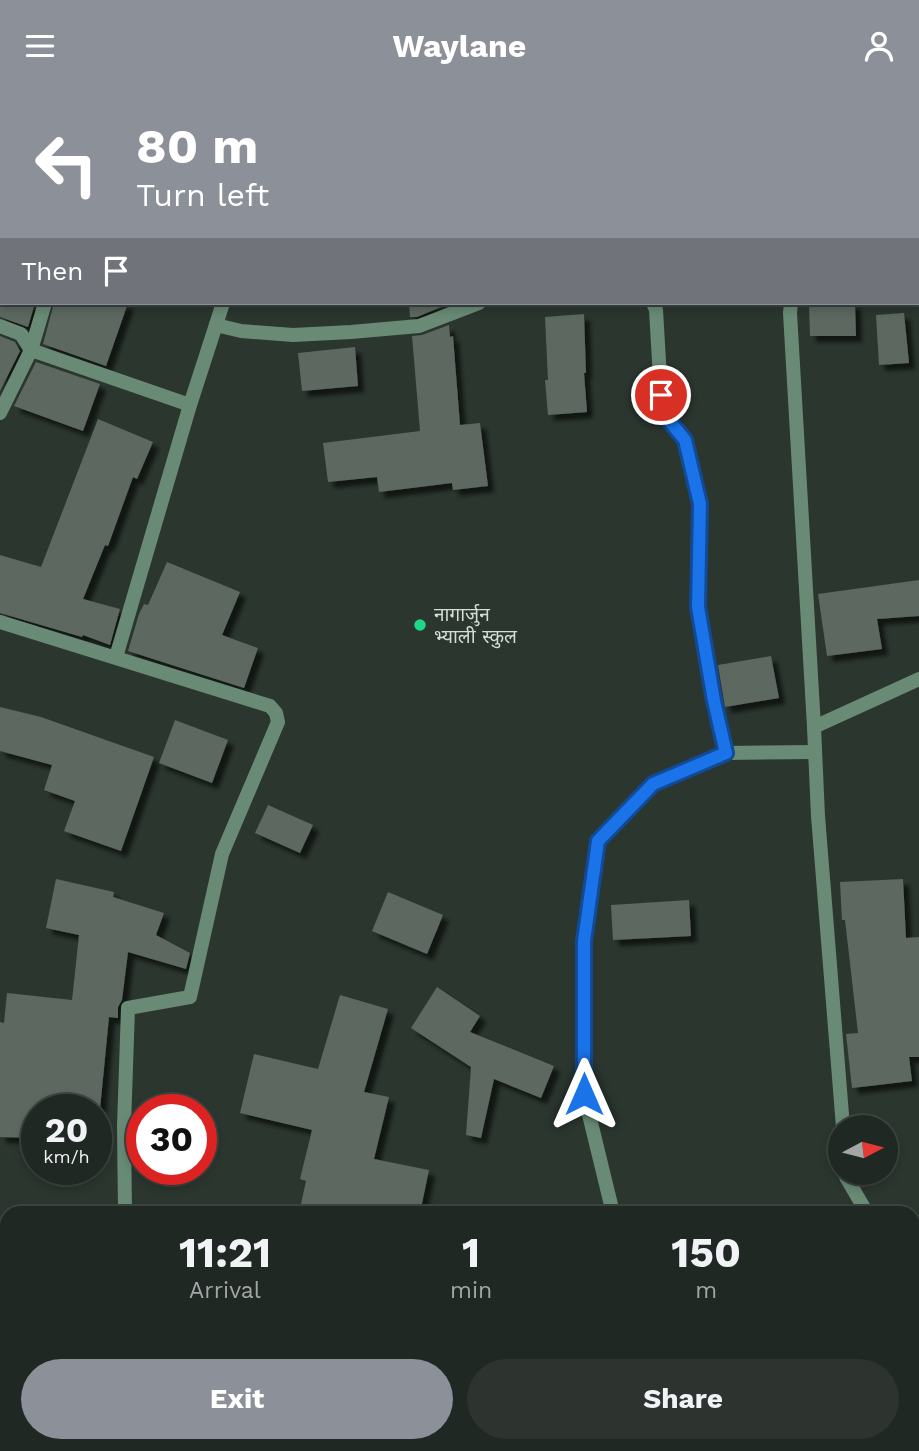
<!DOCTYPE html>
<meta charset="utf-8">
<style>
body{margin:0;font-family:"Work Sans","Noto Sans Devanagari",sans-serif;background:#2d3430;color:#f1f3f6;height:100vh;display:flex;flex-direction:column;font-size:26px;white-space:nowrap}
*{box-sizing:border-box;margin:0}
p{font-size:23px;color:#a2a6a6}
.icon{flex:none;width:38px;height:38px;fill:none;stroke:currentColor;stroke-width:2;stroke-linecap:round;stroke-linejoin:round}
.map{position:relative;flex:1;overflow:hidden}
.drawer{position:absolute;left:0px;top:1115px;width:920px;height:247px;display:flex;flex-direction:column;background:#202823;border-radius:21px 21px 0 0;box-shadow:0 4px 10px #0003,0 0 0 2px #3d4441}
.drawer>*{flex:none}
.banner{position:absolute;left:0px;top:0px;width:920px;height:214px;box-shadow:0 4px 10px #0003,0 0 0 2px #3d4441;background:#8c9099;color:#fff;overflow:hidden}
.needle{width:46px;rotate:83deg}
.fabs{position:absolute;left:828px;top:1024px;display:grid;gap:14px}
.fabs a{display:grid;place-items:center;width:70px;height:70px;border-radius:50%;background:#202823;box-shadow:0 4px 10px #0003,0 0 0 2px #3d4441;font-size:35px}
.speed{position:absolute;left:21px;top:1003px;display:flex;gap:14px;font-size:35px;font-weight:700;text-align:center}
.speed>*{display:grid;place-content:center;width:91px;height:91px;border-radius:50%;background:#202823;box-shadow:0 4px 10px #0003,0 0 0 2px #3d4441;line-height:1}
.speed small{font-size:18px;font-weight:400}
.speed .limit{border:10px solid #d22;background:#fff;color:#111}
.pin{position:absolute;display:grid;place-items:center;width:60px;height:60px;color:#fff;margin:-30px;border:4px solid #fff;border-radius:50%;box-shadow:0 2px 7px #0007}
.me{position:absolute;width:77px;margin:-38px;rotate:0deg;stroke-linejoin:round;filter:drop-shadow(0 0 5px #0008)}
.turn{display:flex;align-items:center;gap:24px;height:147px;padding:0 21px;font-size:32px}
.turn .icon{width:91px;height:91px;stroke-width:2.5}
.turn b{display:block;font-size:49px;line-height:60px}
.then{display:flex;align-items:center;height:66px;padding:0 21px;background:#0003;gap:14px;font-size:26px}
.eta{display:flex;justify-content:space-evenly;align-items:center;height:119px;text-align:center}
.eta b{font-size:42px;font-weight:700;line-height:49px}
.cta{display:flex;gap:14px;margin-top:auto;padding:14px 21px}
.cta a{flex:1;height:80px;border-radius:42px;background:#8c9099;color:#fff;font-size:28px;font-weight:700;line-height:80px;text-align:center}
.cta a+a{background:#2d3430;color:#f1f3f6}
header{display:flex;justify-content:space-between;align-items:center;height:91px;padding:0 21px;background:#8c9099;color:#fff;font-size:32px;font-weight:700}
.map>svg:first-child{display:block}
</style>
<header><svg class="icon" aria-label="menu" viewBox="0 0 24 24"><path d="M4 6h16M4 12h16M4 18h16"/></svg>Waylane<svg class="icon" aria-label="person" viewBox="0 0 24 24"><circle cx="12" cy="8" r="4"/><path d="M4 21q1-7 8-7t8 7"/></svg></header>
<div class="map">
<svg width="919" height="1360" viewBox="0 0 919 1360">
<defs>
<filter id="shadow"><feDropShadow dx="6" dy="6" stdDeviation="2" flood-color="#0009"/></filter>
</defs>
<rect width="100%" height="100%" fill="#2b362f"/>
<g fill="#5b6860" filter="url(#shadow)">
<polygon points="0,212 35,212 28,236 0,226"/>
<polygon points="54,212 128,212 106,275 43,253"/>
<polygon points="409,212 446,212 446,214 417,226 410,226"/>
<polygon points="809,212 855,212 856,245 810,245"/>
<polygon points="904,222 909,272 879,274 876,224"/>
<polygon points="584,223 586,282 584,282 587,321 548,324 545,289 548,289 545,226"/>
<polygon points="449,234 450,246 453,245 460,334 480,332 488,395 453,399 452,392 379,401 377,386 328,391 323,352 420,340 412,245 422,244"/>
<polygon points="0,245 15,251 20,260 0,300"/>
<polygon points="355,256 358,295 302,300 298,262"/>
<polygon points="36,271 100,293 83,340 14,315"/>
<polygon points="98,328 153,351 137,388 133,386 108,455 105,454 83,508 120,518 110,554 83,544 82,546 0,522 0,464 41,476"/>
<polygon points="167,471 240,501 222,544 258,557 244,597 128,560 139,523 144,513 148,514"/>
<polygon points="919,489 919,525 877,528 882,558 827,565 818,503"/>
<polygon points="771,565 779,607 725,616 718,574"/>
<polygon points="0,616 41,626 154,666 121,760 64,740 75,710 44,699 52,674 0,660"/>
<polygon points="175,629 228,649 212,692 159,672"/>
<polygon points="268,714 313,734 300,762 255,742"/>
<polygon points="56,788 114,801 113,806 164,822 156,844 190,862 186,878 128,861 122,909 118,916 118,927 109,926 100,1018 37,1018 37,1047 0,1046 0,931 4,932 7,902 72,909 79,844 46,837"/>
<polygon points="903,788 906,847 919,846 919,966 909,966 912,990 852,997 846,943 858,942 845,829 842,829 840,791"/>
<polygon points="388,801 443,824 427,863 372,840"/>
<polygon points="689,809 691,845 613,849 611,814"/>
<polygon points="437,896 480,925 470,941 554,975 541,1007 494,988 481,1047 466,1044 471,976 411,937"/>
<polygon points="340,904 388,918 364,1001 389,1006 374,1068 429,1079 420,1122 397,1122 357,1114 356,1122 299,1122 306,1090 300,1088 312,1039 240,1022 254,963 318,978"/>
</g>
<g fill="none" stroke-linecap="round" stroke-linejoin="round">
<g stroke="#698b76" stroke-width="14">
<polyline points="109,2 110,0"/>
<polyline points="300,2 301,0"/>
<polyline points="505,2 506,0"/>
<polyline points="676,2 677,0"/>
<polyline points="850,2 851,0"/>
<polyline points="653,212 656,219 662,321 685,349 700,413 698,516 714,610 726,662"/>
<polyline points="791,212 790,222 814,636"/>
<polyline points="216,234 241,240 293,244 351,241 419,235 479,212"/>
<polyline points="0,235 21,243 31,259 190,314"/>
<polyline points="0,322 31,259 45,212"/>
<polyline points="0,531 270,615 276,622 278,631 222,763 190,906 128,917 124,1035 125,1122"/>
<polyline points="116,566 190,314 223,212"/>
<polyline points="843,1036 818,725 814,636 919,588"/>
<polyline points="846,1082 846,1086 867,1122"/>
<polyline points="613,1122 584,1003 584,850 598,750 653,693 726,662 815,661"/>
<polyline points="0,1175 7,1176"/>
<polyline points="914,1202 919,1211"/>
<polyline points="914,1230 919,1225"/>
<polyline points="711,1354 713,1360"/>
<polyline points="259,1360 260,1354"/>
<polyline points="452,1360 452,1354"/>
<polyline points="761,1360 767,1354"/>
</g>
</g>
<g fill="none" stroke-linecap="round" stroke-linejoin="round">
<g stroke="#114b97" stroke-width="18">
<polyline id="route" points="584,1003 584,850 598,750 653,693 726,662 714,610 698,516 700,413 685,349 662,321 661,304"/>
</g>
<use href="#route" stroke="#1a73e8" stroke-width="12"/>
</g>
<circle fill="#1fd887" stroke="#2b362f" stroke-width="2.5" cx="420" cy="534" r="7"/>
<g text-anchor="middle" stroke-width="7" stroke-linejoin="round" paint-order="stroke">
<g font-size="19" fill="#d6ddd8" stroke="#2b362f" text-anchor="start">
<text x="434" y="530">नागार्जुन<tspan x="434" dy="22">भ्याली स्कुल</tspan></text>
</g>
</g>
</svg>
<div class="fabs">
<a><svg class="needle" viewBox="-14 -14 28 28"><path d="M0-13l5 13h-10z" fill="#e53935"/><path d="M0 13l5-13h-10z" fill="#a2a6a6"/></svg></a>
</div>
<div class="speed"><div>20<small>km/h</small></div><div class="limit">30</div></div>
<div class="pin" style="left:661px;top:304px;background:#d93025"><svg class="icon" aria-label="arrive" viewBox="0 0 24 24"><path d="M6 21V4h12l-3 4 3 4H6"/></svg></div>
<svg class="me" style="left:584px;top:1003px" viewBox="-20 -20 40 40"><path d="M0-17L14 15 0 8-14 15z" fill="#1a73e8" stroke="#fff" stroke-width="4"/></svg>
<div class="banner">
<div class="turn"><svg class="icon" aria-label="left" viewBox="0 0 24 24"><path d="M17 20v-9H6M10 6l-5 5 5 5"/></svg><div><b>80 m</b>Turn left</div></div>
<div class="then">Then<svg class="icon" aria-label="arrive" viewBox="0 0 24 24"><path d="M6 21V4h12l-3 4 3 4H6"/></svg></div>
</div>
<section class="drawer">
<div class="eta">
<div><b>11:21</b><p>Arrival</p></div>
<div><b>1</b><p>min</p></div>
<div><b>150</b><p>m</p></div>
</div>
<div class="cta"><a>Exit</a><a>Share</a></div>
</section>
</div>
